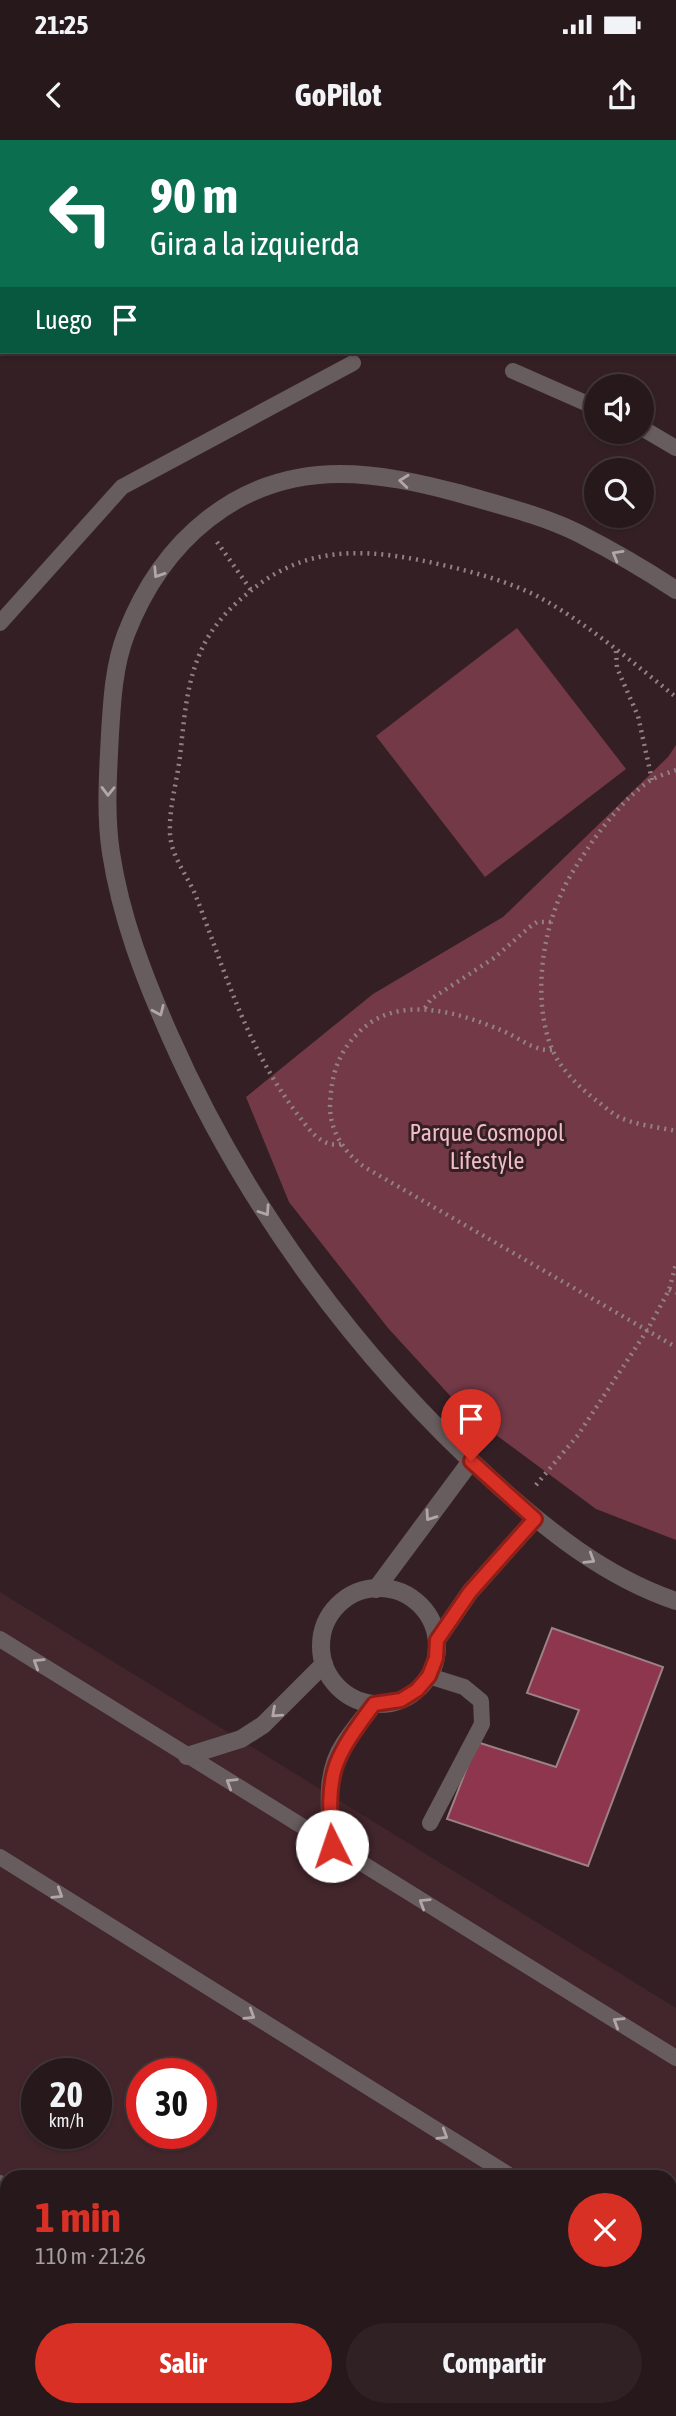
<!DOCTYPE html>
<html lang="es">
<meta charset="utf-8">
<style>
body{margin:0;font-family:"Asap Condensed",sans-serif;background:#2f2124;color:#f1f3f6;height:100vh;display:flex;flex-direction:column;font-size:26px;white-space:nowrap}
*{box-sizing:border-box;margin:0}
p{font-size:23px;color:#a4a0a3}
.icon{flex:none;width:38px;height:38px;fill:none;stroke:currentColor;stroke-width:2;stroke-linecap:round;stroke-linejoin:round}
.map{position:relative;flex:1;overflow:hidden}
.panel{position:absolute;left:0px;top:2030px;width:677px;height:247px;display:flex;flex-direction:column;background:#27181b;border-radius:21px 21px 0 0;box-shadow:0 2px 5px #0004,0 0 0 2px #43373a}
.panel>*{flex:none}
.guide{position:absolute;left:0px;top:0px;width:677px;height:214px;box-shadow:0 2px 5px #0004,0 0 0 2px #43373a;background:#0b6e4f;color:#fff;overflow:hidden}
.tools{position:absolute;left:584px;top:234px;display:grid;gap:14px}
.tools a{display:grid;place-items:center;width:70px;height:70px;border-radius:50%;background:#27181b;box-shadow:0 2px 5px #0004,0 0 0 2px #43373a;font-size:35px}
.speed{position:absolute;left:21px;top:1918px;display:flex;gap:14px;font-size:35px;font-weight:700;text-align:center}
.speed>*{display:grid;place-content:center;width:91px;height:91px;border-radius:50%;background:#27181b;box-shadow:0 2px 5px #0004,0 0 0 2px #43373a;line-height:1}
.speed small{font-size:18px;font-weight:400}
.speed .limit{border:10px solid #d22;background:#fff;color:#111}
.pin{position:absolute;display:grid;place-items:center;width:60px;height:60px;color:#fff;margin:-72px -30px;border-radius:50% 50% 50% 0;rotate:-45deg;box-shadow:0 0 7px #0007}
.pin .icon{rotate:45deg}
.me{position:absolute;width:77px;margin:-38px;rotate:356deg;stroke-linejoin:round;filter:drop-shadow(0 0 5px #0008)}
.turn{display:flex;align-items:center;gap:24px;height:147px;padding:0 35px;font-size:32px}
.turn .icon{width:91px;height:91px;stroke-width:2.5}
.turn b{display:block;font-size:49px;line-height:60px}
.then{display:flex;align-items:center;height:66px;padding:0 35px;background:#0003;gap:14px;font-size:26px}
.round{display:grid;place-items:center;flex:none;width:74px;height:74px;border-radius:37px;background:#2f2124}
.overview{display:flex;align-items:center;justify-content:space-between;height:119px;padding:0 35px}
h1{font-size:42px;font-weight:700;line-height:52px;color:#d93025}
.button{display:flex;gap:14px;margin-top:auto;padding:14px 35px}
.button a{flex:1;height:80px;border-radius:42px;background:#d93025;color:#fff;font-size:28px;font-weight:700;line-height:80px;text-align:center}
.button a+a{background:#2f2124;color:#f1f3f6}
.status{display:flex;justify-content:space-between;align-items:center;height:49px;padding:0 35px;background:#27181b;direction:ltr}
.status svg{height:19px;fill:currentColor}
header{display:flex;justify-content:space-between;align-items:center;height:91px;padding:0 35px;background:#27181b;font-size:32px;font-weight:700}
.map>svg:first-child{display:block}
</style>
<div class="status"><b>21:25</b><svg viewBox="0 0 49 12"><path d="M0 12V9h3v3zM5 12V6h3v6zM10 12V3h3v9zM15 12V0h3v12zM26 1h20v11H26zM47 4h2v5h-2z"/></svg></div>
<header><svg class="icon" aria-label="back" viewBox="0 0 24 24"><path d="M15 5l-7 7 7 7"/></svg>GoPilot<svg class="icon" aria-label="share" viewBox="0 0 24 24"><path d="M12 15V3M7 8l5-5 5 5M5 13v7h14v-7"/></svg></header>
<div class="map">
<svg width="676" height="2276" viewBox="0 0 676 2276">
<rect width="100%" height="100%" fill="#342024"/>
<path fill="#42262c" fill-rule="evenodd" d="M0,1452L676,1868V2276H0ZM37,1934H96V1993H37ZM142,1934H201V1993H142ZM7,2037H670V2270H7Z"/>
<g fill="#733947">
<polygon points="517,488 626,629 485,737 376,596"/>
<polygon points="676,605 676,1400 596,1369 465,1272 388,1188 289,1062 246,957 373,854 503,777 668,617"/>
</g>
<g fill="#8d364e" stroke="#9c8287" stroke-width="2">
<polygon points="552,1488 663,1527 588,1726 447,1679 477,1602 556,1627 579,1570 527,1553"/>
<polygon points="0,2246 7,2250 7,2270 39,2270 49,2276 0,2276"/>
</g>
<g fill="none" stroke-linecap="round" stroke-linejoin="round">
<g stroke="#928184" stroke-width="4.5" stroke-dasharray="2 5" stroke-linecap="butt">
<polyline points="217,402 251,450"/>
<polyline points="616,511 617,528 638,576 652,640"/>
<path d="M676,630C668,633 658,636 651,640C628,655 608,680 592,702C581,719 570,734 562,752C541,797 533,863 552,909C561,930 579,947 597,961C604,966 611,973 619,977C635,985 658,987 676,991"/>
<polyline points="425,868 431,859 494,818 531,786 537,782 552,782"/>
<path d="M552,910C533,911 520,898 503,891C458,872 397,853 358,893C337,914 331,937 330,966C330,992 345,1014 366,1028L676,1207"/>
<path d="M341,1004C321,1008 309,989 298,975C247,908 227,837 197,759C189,737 171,718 170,693C169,667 177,642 180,616C184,582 186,545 200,513C210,489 228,469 248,453C309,401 374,409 447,426C477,433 509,442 537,456C587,483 632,522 676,557"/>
<polyline points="669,1150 676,1153"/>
<polyline points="536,1345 578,1295 648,1189 669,1150 676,1124"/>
</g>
<g stroke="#675c5e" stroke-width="16">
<polyline points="513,231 597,268"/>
<polyline points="642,288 676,308"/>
<polyline points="0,483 122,347 353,223"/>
<polyline points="0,1499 676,1918"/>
<polyline points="429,1536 464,1547 481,1561 482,1584 430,1683"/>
<polyline points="0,1717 512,2037"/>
<polyline points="0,2043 7,2047"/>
<polyline points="0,2117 7,2121"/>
<polyline points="670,2134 676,2137"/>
<polyline points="250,2270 261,2276"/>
<polyline points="377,2270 387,2276"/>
<polyline points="31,2276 35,2270"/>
</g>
<g stroke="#675c5e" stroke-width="18">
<path d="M676,450C646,430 613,411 580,394C542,375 499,365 458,353C420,343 380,334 340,334C237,334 162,401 126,494C114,525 112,560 110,594C108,633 105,674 111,713C121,778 144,837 170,896C244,1064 357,1218 493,1341C547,1390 605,1437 676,1461"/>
<circle cx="379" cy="1506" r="58"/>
<polyline points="376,1449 471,1321"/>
<polyline points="437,1500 470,1452 535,1379"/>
<polyline points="187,1616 241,1599 263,1585 324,1524"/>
<path d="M332,1706C330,1671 324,1634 344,1604C353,1590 364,1577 374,1564"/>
</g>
</g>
<defs><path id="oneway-chevron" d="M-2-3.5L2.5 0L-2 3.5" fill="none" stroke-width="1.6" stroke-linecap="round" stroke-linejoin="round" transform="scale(1.75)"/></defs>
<g stroke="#b3a6a8">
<use href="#oneway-chevron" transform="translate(404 341) rotate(-174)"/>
<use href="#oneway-chevron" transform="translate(617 415) rotate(-150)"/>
<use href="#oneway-chevron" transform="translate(158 433) rotate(123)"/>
<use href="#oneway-chevron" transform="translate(108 651) rotate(91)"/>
<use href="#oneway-chevron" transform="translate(159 871) rotate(66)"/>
<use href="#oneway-chevron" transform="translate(265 1071) rotate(56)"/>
<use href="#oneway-chevron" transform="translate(430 1376) rotate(125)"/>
<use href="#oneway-chevron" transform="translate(590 1419) rotate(32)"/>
<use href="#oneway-chevron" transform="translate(38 1523) rotate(-148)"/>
<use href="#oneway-chevron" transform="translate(276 1573) rotate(138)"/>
<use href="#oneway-chevron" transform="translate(231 1643) rotate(-148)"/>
<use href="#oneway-chevron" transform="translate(58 1754) rotate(32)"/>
<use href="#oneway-chevron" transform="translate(424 1763) rotate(-148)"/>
<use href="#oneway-chevron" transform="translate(250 1875) rotate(32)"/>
<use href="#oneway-chevron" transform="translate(618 1882) rotate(-148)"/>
<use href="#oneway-chevron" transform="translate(443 1995) rotate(32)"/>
</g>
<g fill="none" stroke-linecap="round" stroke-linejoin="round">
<g stroke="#8d1f18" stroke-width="18">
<path id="route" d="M332,1706C327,1632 330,1623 374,1564L401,1560L417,1550L429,1536L436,1518L437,1500L470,1452L535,1379L471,1321"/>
</g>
<use href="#route" stroke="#d93025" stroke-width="12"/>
</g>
<g text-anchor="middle" stroke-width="6" stroke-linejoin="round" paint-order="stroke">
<g font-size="24" fill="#f0bdc7" stroke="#342024">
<text x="487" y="1001">Parque Cosmopol<tspan x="487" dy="28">Lifestyle</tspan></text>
</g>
</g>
</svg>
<div class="tools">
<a><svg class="icon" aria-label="sound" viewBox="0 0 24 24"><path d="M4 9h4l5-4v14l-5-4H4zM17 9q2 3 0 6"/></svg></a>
<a><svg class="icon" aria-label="search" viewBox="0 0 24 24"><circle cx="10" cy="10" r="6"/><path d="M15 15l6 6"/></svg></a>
</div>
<div class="speed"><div>20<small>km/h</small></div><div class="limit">30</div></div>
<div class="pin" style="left:471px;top:1321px;background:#d93025"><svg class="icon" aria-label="arrive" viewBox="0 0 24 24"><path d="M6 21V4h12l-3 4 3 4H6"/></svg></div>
<svg class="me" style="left:332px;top:1706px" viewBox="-20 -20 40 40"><circle r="19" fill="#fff"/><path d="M0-13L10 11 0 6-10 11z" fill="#d93025"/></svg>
<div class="guide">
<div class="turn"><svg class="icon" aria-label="left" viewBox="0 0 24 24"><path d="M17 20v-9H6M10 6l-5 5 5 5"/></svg><div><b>90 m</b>Gira a la izquierda</div></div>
<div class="then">Luego<svg class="icon" aria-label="arrive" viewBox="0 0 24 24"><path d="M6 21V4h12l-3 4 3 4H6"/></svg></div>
</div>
<section class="panel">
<div class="overview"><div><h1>1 min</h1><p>110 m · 21:26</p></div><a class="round" style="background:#d93025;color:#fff"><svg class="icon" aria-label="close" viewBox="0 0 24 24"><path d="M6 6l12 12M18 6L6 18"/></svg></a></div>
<div class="button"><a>Salir</a><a>Compartir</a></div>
</section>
</div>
